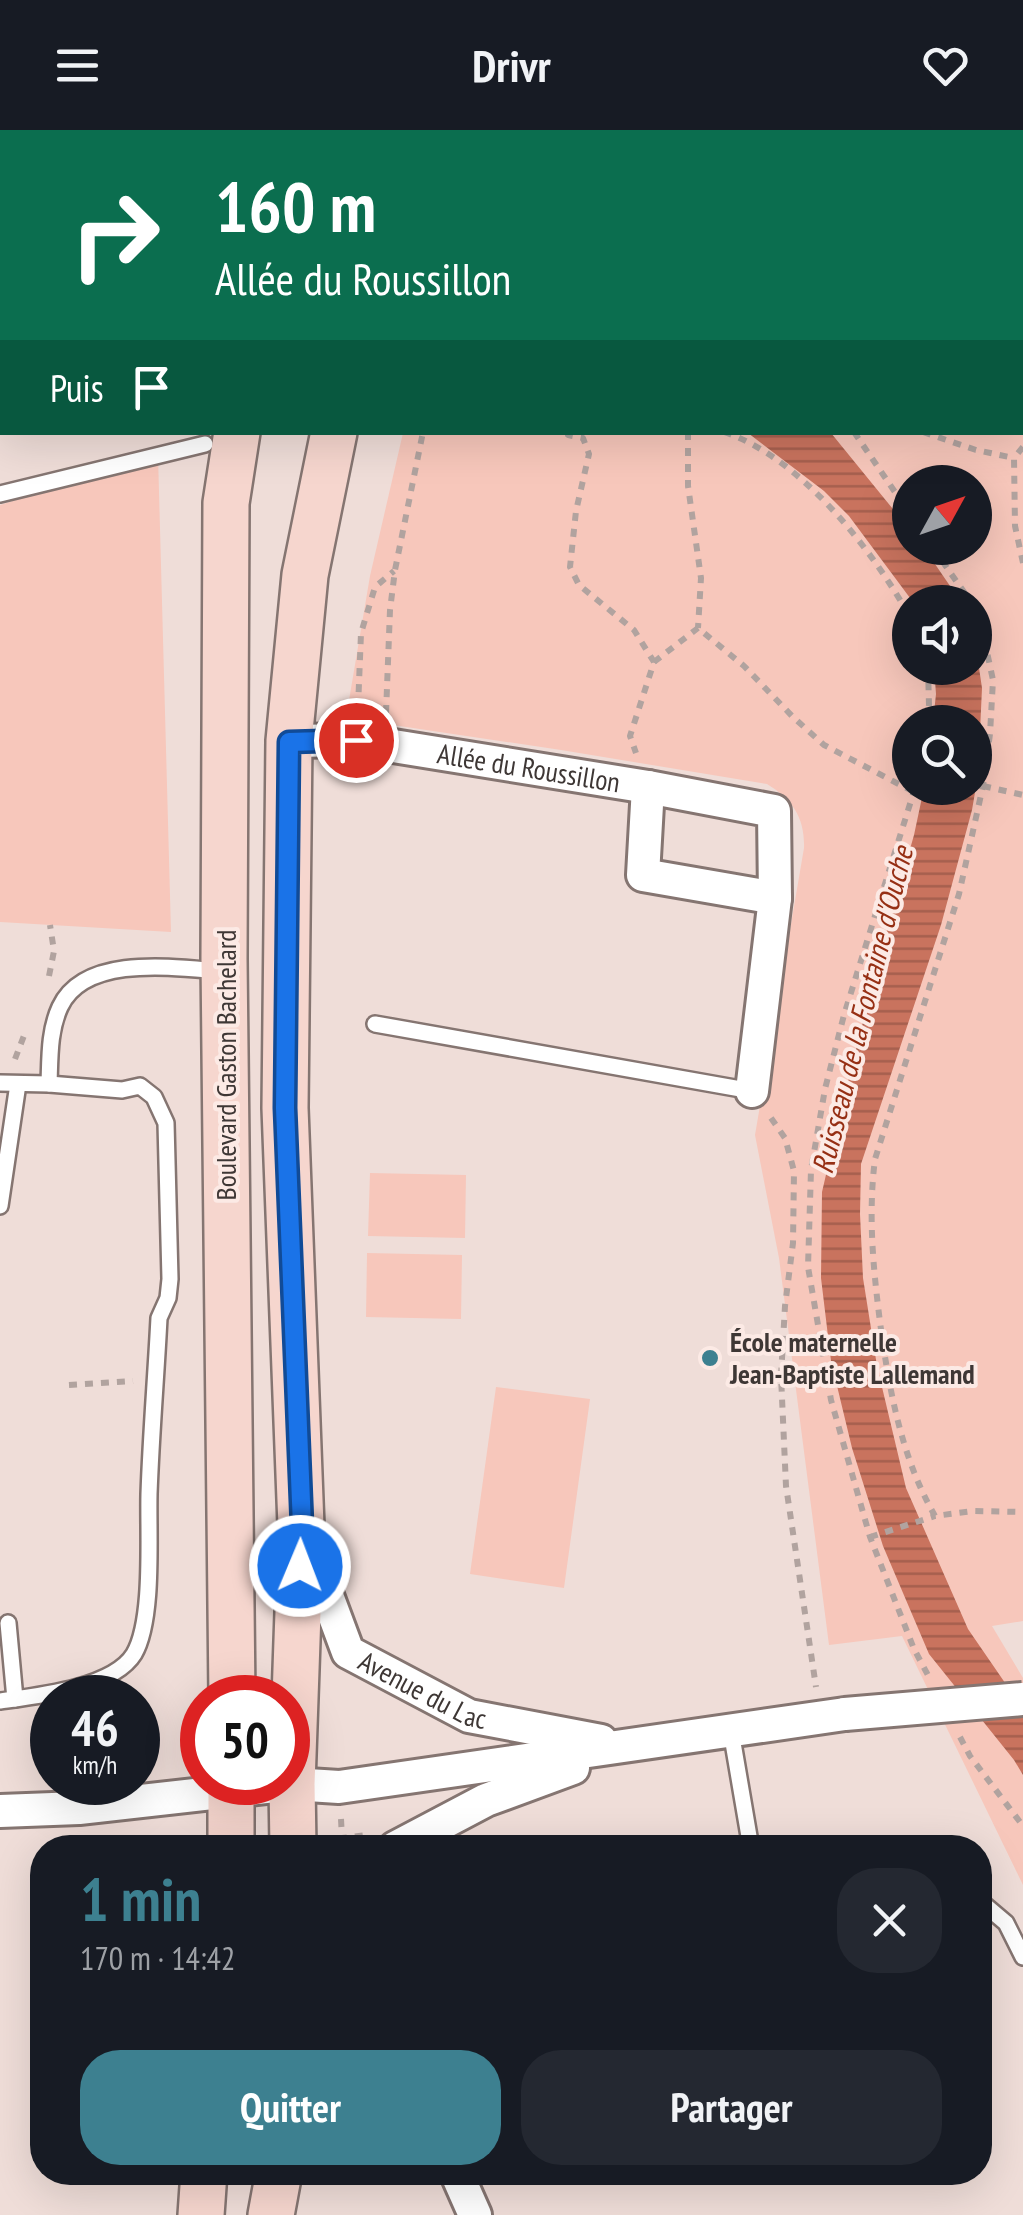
<!DOCTYPE html>
<html lang="fr">
<meta charset="utf-8">
<style>
body{margin:0;font-family:"PT Sans Narrow",sans-serif;background:#242831;color:#f1f3f6;height:100vh;display:flex;flex-direction:column;font-size:38px;white-space:nowrap}
*{box-sizing:border-box;margin:0}
p{font-size:32px;color:#9ea1a6}
.icon{flex:none;width:55px;height:55px;fill:none;stroke:currentColor;stroke-width:2;stroke-linecap:round;stroke-linejoin:round}
.map{position:relative;flex:1;overflow:hidden}
.drawer{position:absolute;left:30px;top:1705px;width:962px;height:350px;display:flex;flex-direction:column;background:#171b24;border-radius:40px;box-shadow:0 10px 40px #0002}
.drawer>*{flex:none}
.hud{position:absolute;left:0px;top:0px;width:1025px;height:305px;box-shadow:0 10px 40px #0002;background:#0b6e4f;color:#fff;overflow:hidden}
.needle{width:65px;rotate:50deg}
.tools{position:absolute;left:892px;top:335px;display:grid;gap:20px}
.tools a{display:grid;place-items:center;width:100px;height:100px;border-radius:50%;background:#171b24;box-shadow:0 10px 40px #0002;font-size:50px}
.speed{position:absolute;left:30px;top:1545px;display:flex;gap:20px;font-size:50px;font-weight:700;text-align:center}
.speed>*{display:grid;place-content:center;width:130px;height:130px;border-radius:50%;background:#171b24;box-shadow:0 10px 40px #0002;line-height:1}
.speed small{font-size:25px;font-weight:400}
.speed .limit{border:15px solid #d22;background:#fff;color:#111}
.pin{position:absolute;display:grid;place-items:center;width:85px;height:85px;color:#fff;margin:-42px;border:5px solid #fff;border-radius:50%;box-shadow:0 2px 10px #0007}
.me{position:absolute;width:110px;margin:-55px;rotate:1deg;stroke-linejoin:round;filter:drop-shadow(0 0 8px #0008)}
.turn{display:flex;align-items:center;gap:35px;height:210px;padding:0 50px;font-size:45px}
.turn .icon{width:130px;height:130px;stroke-width:2.5}
.turn b{display:block;font-size:70px;line-height:85px}
.then{display:flex;align-items:center;height:95px;padding:0 50px;background:#0003;gap:20px;font-size:38px}
.round{display:grid;place-items:center;flex:none;width:105px;height:105px;border-radius:40px;background:#242831}
.headline{display:flex;align-items:center;justify-content:space-between;height:170px;padding:0 50px}
h1{font-size:60px;font-weight:800;line-height:75px;color:#3d8090}
.button{display:flex;gap:20px;margin-top:auto;padding:20px 50px}
.button a{flex:1;height:115px;border-radius:40px;background:#3d8090;color:#fff;font-size:40px;font-weight:800;line-height:115px;text-align:center}
.button a+a{background:#242831;color:#f1f3f6}
header{display:flex;justify-content:space-between;align-items:center;height:130px;padding:0 50px;background:#171b24;font-size:45px;font-weight:800}
.map>svg:first-child{display:block}
</style>
<header><svg class="icon" aria-label="menu" viewBox="0 0 24 24"><path d="M4 6h16M4 12h16M4 18h16"/></svg>Drivr<svg class="icon" aria-label="heart" viewBox="0 0 24 24"><path d="M12 20l-8-8c-3-5 5-10 8-4 3-6 11-1 8 4z"/></svg></header>
<div class="map">
<svg width="1023" height="2085" viewBox="0 0 1023 2085">
<defs>
<pattern id="water-rules" width="6" height="5" patternUnits="userSpaceOnUse" patternTransform="scale(2.5)"><rect width="6" height="5" fill="#c9735e"/><path d="M0 2.5h6" fill="none" stroke="#a55f4e"/></pattern>
</defs>
<rect width="100%" height="100%" fill="#efddd8"/>
<g fill="#f7c7bb" fill-rule="evenodd">
<path d="M1023,294V1491L992,1496L1023,1548V1755L902,1506L829,1515L779,1128L755,1005L804,718C805,688 793,670 767,654L561,620L346,588L370,446L403,303L1022,302ZM910,352H975V418H910ZM910,472H975V538H910ZM910,592H975V658H910Z"/>
<polygon points="158,325 171,802 0,792 0,375"/>
<polygon points="370,1043 466,1045 465,1108 368,1106"/>
<polygon points="367,1123 462,1125 461,1189 366,1187"/>
<polygon points="496,1257 590,1269 564,1458 470,1444"/>
</g>
<g fill="url(#water-rules)">
<polygon points="748,303 831,303 910,400 910,418 924,418 961,472 913,472 849,386 824,361"/>
<polygon points="975,511 982,558 978,645 972,680 941,795 861,1034 860,1084 863,1148 877,1236 906,1358 968,1499 1023,1579 1023,1645 1014,1630 929,1524 883,1416 852,1318 831,1231 821,1148 822,1062 843,971 881,821 914,705 924,658 975,658 975,592 933,592 936,564 934,538 975,538"/>
</g>
<g fill="none" stroke-linecap="round" stroke-linejoin="round">
<g stroke="#857571" stroke-width="20">
<g id="lane">
<polyline points="0,17 2,11"/>
<polyline points="0,364 205,314"/>
<polyline points="375,894 752,961"/>
<path d="M0,953L49,954L122,960L140,956L154,967L166,993L170,1149L168,1168L159,1188C156,1247 151,1305 149,1364C148,1405 154,1490 134,1524C113,1558 37,1566 0,1571"/>
<path d="M49,954C50,927 49,901 60,877C84,825 172,837 218,841"/>
<polyline points="0,1076 18,954"/>
<polyline points="8,1493 15,1569"/>
<polyline points="731,1601 751,1718"/>
<polyline points="980,1771 1006,1793 1023,1827"/>
</g>
</g>
<g stroke="#857571" stroke-width="38">
<g id="street">
<path id="s1" d="M289,611L356,610L648,657L774,681L775,768L752,961"/>
<polyline points="648,657 643,745 775,768"/>
<path id="s2" d="M306,1409L348,1522L469,1586L601,1611"/>
<polyline points="0,1681 79,1678 292,1654 339,1657 845,1584"/>
<polyline points="395,1718 486,1670 573,1638"/>
<polyline points="456,2042 475,2085"/>
</g>
</g>
<g stroke="#857571" stroke-width="50">
<g id="secondary">
<polyline points="276,0 278,2"/>
<polyline points="599,0 614,2"/>
<polyline points="814,0 830,2"/>
<polyline points="240,2 241,0"/>
<polyline points="456,2 459,0"/>
<polyline points="1022,33 1023,33"/>
<polyline points="1022,71 1023,71"/>
<polyline points="232,1568 224,829 226,373 237,302"/>
<polyline points="231,1718 231,1652"/>
<polyline points="293,1718 292,1654 301,1396 285,978 289,611 305,445 334,302"/>
<polyline points="201,2085 204,2042"/>
<polyline points="271,2085 279,2042"/>
</g>
</g>
<g stroke="#b1a39f" stroke-width="6" stroke-dasharray="8 8" stroke-linecap="butt">
<polyline points="510,2 511,0"/>
<polyline points="524,2 525,0"/>
<polyline points="1022,116 1023,116"/>
<polyline points="1022,210 1023,210"/>
<polyline points="569,302 568,305 583,308 589,324 576,381 570,437 579,455 634,500 654,532 630,606 636,623"/>
<polyline points="688,302 688,356 701,448 698,498"/>
<path d="M724,302C800,327 872,419 910,487"/>
<polyline points="854,302 910,384"/>
<polyline points="923,302 976,320 1014,328"/>
<polyline points="1023,317 1014,328 1015,396 1023,433"/>
<polyline points="933,418 971,472"/>
<path d="M975,479L979,485L993,550L990,604L983,656L959,764L875,1029C868,1084 873,1137 880,1192C889,1259 901,1327 935,1386L973,1381L1023,1382"/>
<polyline points="654,532 698,498 744,536 793,587 824,615 914,662"/>
<polyline points="358,578 361,503 375,457 394,441"/>
<polyline points="386,583 390,480 395,440 423,302"/>
<polyline points="926,592 929,575 928,538"/>
<polyline points="983,656 1023,665"/>
<polyline points="915,658 844,885 825,959 811,1040 808,1137 831,1270 870,1407 914,1519 929,1547"/>
<polyline points="49,846 54,821 50,795"/>
<polyline points="15,929 25,903"/>
<polyline points="771,988 785,1008 794,1041 793,1113 785,1176 781,1246 786,1356 816,1557"/>
<polyline points="69,1255 133,1251"/>
<polyline points="870,1407 935,1386"/>
<polyline points="960,1607 970,1626 1023,1696"/>
<polyline points="190,1636 191,1595 201,1590"/>
<polyline points="341,1689 342,1708 366,1705"/>
</g>
<use href="#lane" stroke="#fff" stroke-width="15"/>
<use href="#street" stroke="#fff" stroke-width="32"/>
<use href="#secondary" stroke="#f6d6ce" stroke-width="45"/>
<g stroke="#857571" stroke-width="38" stroke-linecap="butt">
<polyline id="street-bridge" points="845,1584 1023,1569"/>
</g>
<use href="#street-bridge" stroke="#fff" stroke-width="32"/>
</g>
<g fill="none" stroke-linecap="round" stroke-linejoin="round">
<g stroke="#114b97" stroke-width="25">
<polyline id="route" points="300,1436 302,1396 285,978 289,612 356,610"/>
</g>
<use href="#route" stroke="#1a73e8" stroke-width="18"/>
</g>
<circle fill="#3d8090" stroke="#fceae5" stroke-width="4" cx="710" cy="1228" r="10"/>
<g text-anchor="middle" stroke-width="8" stroke-linejoin="round" paint-order="stroke">
<g font-size="28" fill="#3e3735" stroke="#fceae5">
<text dy="10" stroke="none"><textPath href="#s1" startOffset="242">Allée du Roussillon</textPath></text>
<text transform="translate(226 935) rotate(-90)" y="10">Boulevard Gaston Bachelard</text>
<text dy="10" stroke="none"><textPath href="#s2" startOffset="205">Avenue du Lac</textPath></text>
</g>
<g font-size="28" font-weight="bold" fill="#3e3735" stroke="#fceae5" text-anchor="start">
<text x="730" y="1222">École maternelle<tspan x="730" dy="32">Jean-Baptiste Lallemand</tspan></text>
</g>
<g font-size="30" font-style="italic" fill="#962f14" stroke="#fceae5">
<text transform="translate(863 880) rotate(-76)" y="10">Ruisseau de la Fontaine d'Ouche</text>
</g>
</g>
</svg>
<div class="tools">
<a><svg class="needle" viewBox="-14 -14 28 28"><path d="M0-13l5 13h-10z" fill="#e53935"/><path d="M0 13l5-13h-10z" fill="#9ea1a6"/></svg></a>
<a><svg class="icon" aria-label="sound" viewBox="0 0 24 24"><path d="M4 9h4l5-4v14l-5-4H4zM17 9q2 3 0 6"/></svg></a>
<a><svg class="icon" aria-label="search" viewBox="0 0 24 24"><circle cx="10" cy="10" r="6"/><path d="M15 15l6 6"/></svg></a>
</div>
<div class="speed"><div>46<small>km/h</small></div><div class="limit">50</div></div>
<div class="pin" style="left:356px;top:610px;background:#d93025"><svg class="icon" aria-label="arrive" viewBox="0 0 24 24"><path d="M6 21V4h12l-3 4 3 4H6"/></svg></div>
<svg class="me" style="left:300px;top:1436px" viewBox="-20 -20 40 40"><circle r="17" fill="#1a73e8" stroke="#fff" stroke-width="3"/><path d="M0-11L8 9 0 5-8 9z" fill="#fff"/></svg>
<div class="hud">
<div class="turn"><svg class="icon" aria-label="right" viewBox="0 0 24 24"><path d="M7 20v-9h11M14 6l5 5-5 5"/></svg><div><b>160 m</b>Allée du Roussillon</div></div>
<div class="then">Puis<svg class="icon" aria-label="arrive" viewBox="0 0 24 24"><path d="M6 21V4h12l-3 4 3 4H6"/></svg></div>
</div>
<section class="drawer">
<div class="headline"><div><h1>1 min</h1><p>170 m · 14:42</p></div><a class="round"><svg class="icon" aria-label="close" viewBox="0 0 24 24"><path d="M6 6l12 12M18 6L6 18"/></svg></a></div>
<div class="button"><a>Quitter</a><a>Partager</a></div>
</section>
</div>
